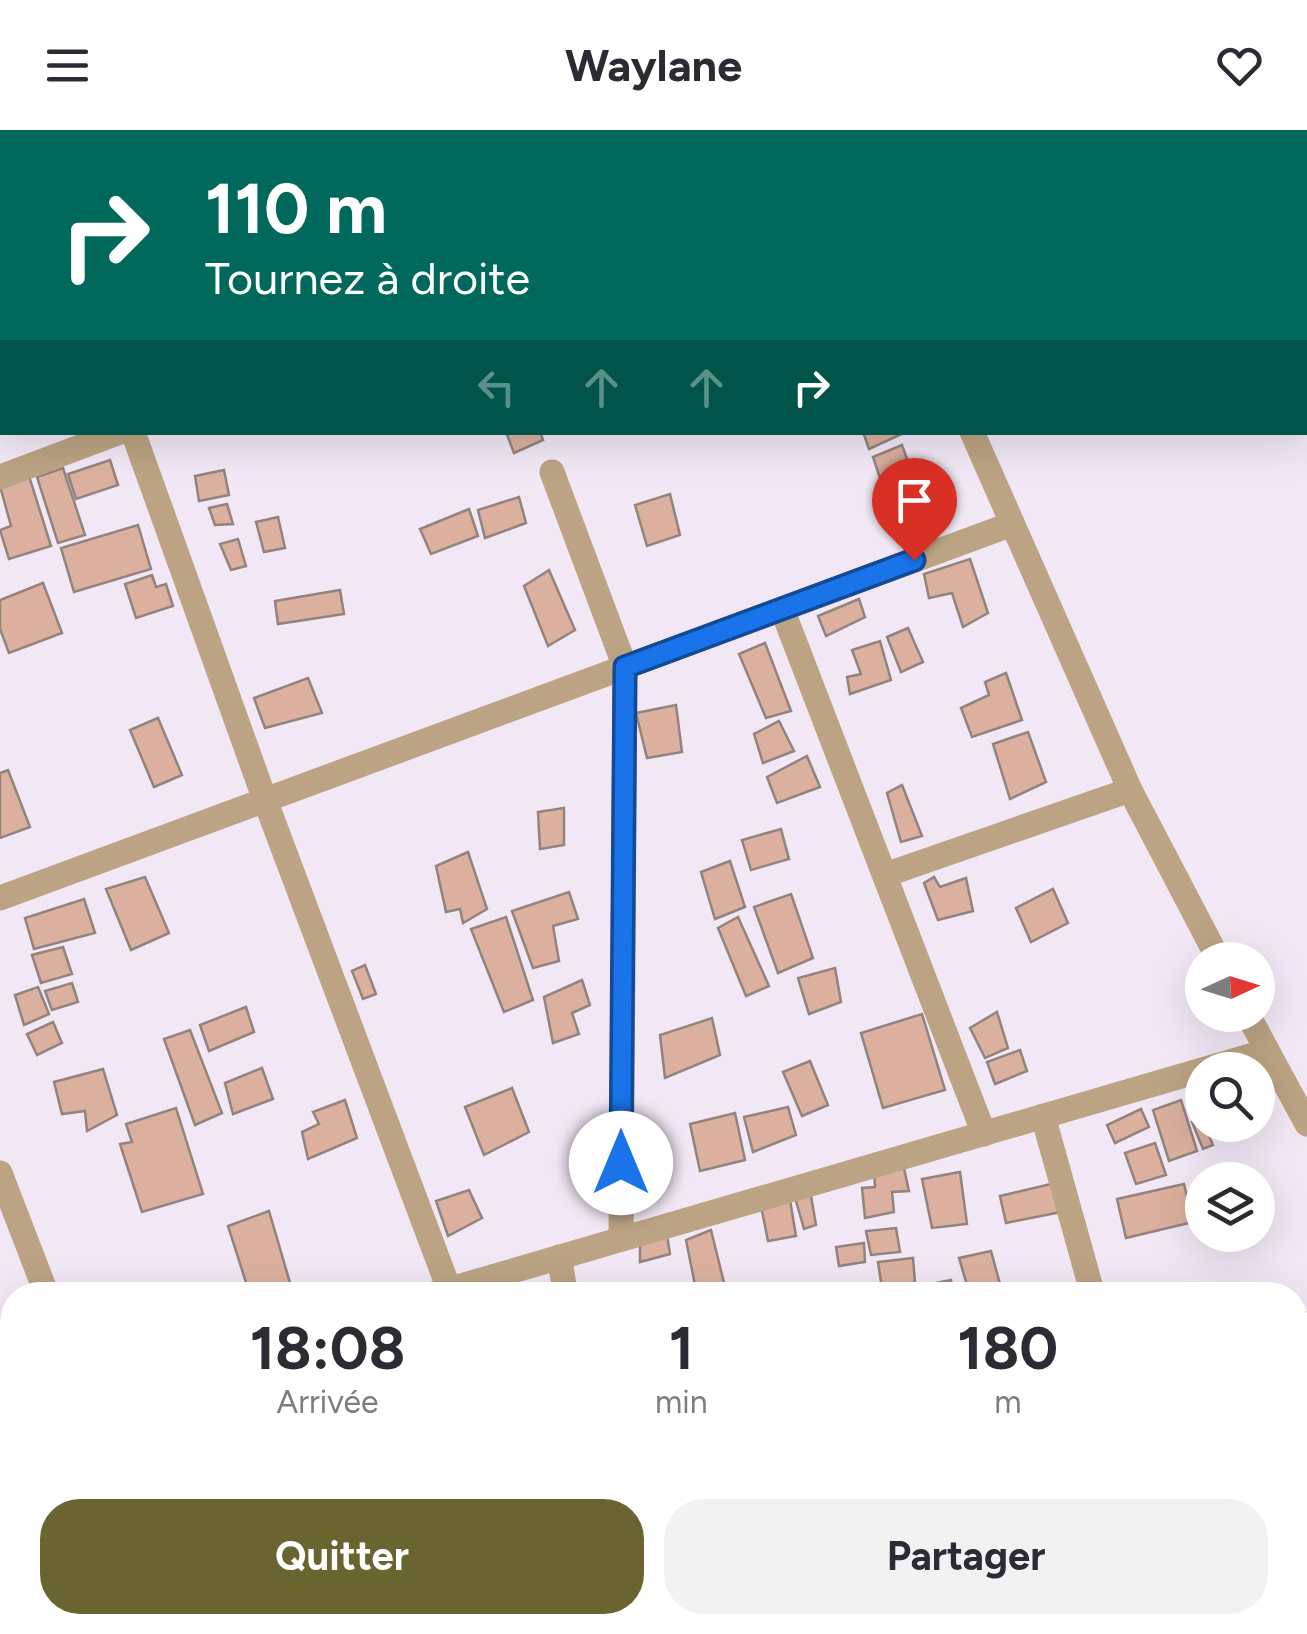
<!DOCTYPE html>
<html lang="fr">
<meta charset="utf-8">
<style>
body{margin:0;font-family:Figtree,sans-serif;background:#f2f2f3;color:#2b2b33;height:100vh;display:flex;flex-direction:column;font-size:38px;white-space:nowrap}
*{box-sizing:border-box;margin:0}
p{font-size:32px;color:#7c7c81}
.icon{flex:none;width:55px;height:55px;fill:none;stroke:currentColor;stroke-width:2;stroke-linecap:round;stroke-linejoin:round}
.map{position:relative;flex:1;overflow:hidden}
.panel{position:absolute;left:0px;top:1152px;width:1308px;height:352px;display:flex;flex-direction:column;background:#fff;border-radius:40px 40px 0 0;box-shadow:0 10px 40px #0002}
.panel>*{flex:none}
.top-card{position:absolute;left:0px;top:0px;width:1308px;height:305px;box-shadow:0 10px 40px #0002;background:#00695c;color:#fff;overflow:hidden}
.needle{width:65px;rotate:86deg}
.buttons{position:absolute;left:1185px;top:812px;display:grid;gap:20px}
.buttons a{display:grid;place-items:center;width:90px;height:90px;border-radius:50%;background:#fff;box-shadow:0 10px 40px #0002;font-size:50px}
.pin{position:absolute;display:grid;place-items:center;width:85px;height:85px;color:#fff;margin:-102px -42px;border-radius:50% 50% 50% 0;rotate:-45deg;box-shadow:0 0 10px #0007}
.pin .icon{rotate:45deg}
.me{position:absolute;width:110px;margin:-55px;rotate:0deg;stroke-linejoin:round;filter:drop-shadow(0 0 8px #0008)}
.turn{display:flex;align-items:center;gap:35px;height:210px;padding:0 40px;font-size:45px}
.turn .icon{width:130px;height:130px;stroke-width:2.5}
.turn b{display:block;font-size:70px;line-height:85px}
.lanes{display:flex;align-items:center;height:95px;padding:0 40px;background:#0003;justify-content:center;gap:50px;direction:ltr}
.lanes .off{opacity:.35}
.eta{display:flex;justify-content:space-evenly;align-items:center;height:170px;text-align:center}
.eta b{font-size:60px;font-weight:700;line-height:70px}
.action{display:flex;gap:20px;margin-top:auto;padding:20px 40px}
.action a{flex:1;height:115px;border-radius:40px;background:#6a6430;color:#fff;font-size:40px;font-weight:700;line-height:115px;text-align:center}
.action a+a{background:#f2f2f3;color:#2b2b33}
header{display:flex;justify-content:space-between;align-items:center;height:130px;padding:0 40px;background:#fff;font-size:45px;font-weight:700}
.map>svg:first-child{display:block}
</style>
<header><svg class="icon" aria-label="menu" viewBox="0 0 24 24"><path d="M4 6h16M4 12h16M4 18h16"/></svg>Waylane<svg class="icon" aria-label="heart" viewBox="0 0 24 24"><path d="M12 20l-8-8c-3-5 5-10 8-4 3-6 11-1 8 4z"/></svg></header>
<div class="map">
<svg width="1307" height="1504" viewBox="0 0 1307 1504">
<rect width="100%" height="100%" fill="#f1e7f5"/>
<polygon fill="#e8d9ed" points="1025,0 1307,0 1307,228 1305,229 1305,2 1018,2"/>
<g fill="#dbb09f" stroke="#92837d" stroke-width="2.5">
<polygon points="506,302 540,302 543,310 514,323"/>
<polygon points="863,302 906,302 869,319"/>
<polygon points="902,315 915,351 885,363 873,327"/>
<polygon points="110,330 118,355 76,369 68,344"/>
<polygon points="63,338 85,405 58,413 37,347"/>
<polygon points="224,340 229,365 199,371 195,346"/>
<polygon points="29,346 51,416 9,429 0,400 11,396 0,356"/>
<polygon points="670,364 680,405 647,416 635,375"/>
<polygon points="519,367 526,393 485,408 478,380"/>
<polygon points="227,374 233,394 215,395 209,378"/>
<polygon points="469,379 478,406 431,424 420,399"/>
<polygon points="278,387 285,418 264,422 256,392"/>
<polygon points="138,395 151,439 74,462 61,418"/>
<polygon points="238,409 246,436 231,440 220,414"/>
<polygon points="970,429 988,483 963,497 952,463 929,468 924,444"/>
<polygon points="549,440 575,500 548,516 524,456"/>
<polygon points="152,445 156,457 166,454 173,476 136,488 125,454"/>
<polygon points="43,453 62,503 9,523 0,499 0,470"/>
<polygon points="340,460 344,484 278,494 275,471"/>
<polygon points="859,469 865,487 826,506 818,486"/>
<polygon points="908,498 923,532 901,542 887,507"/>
<polygon points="880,511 891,550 850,564 847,547 861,544 852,520"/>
<polygon points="765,513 791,581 766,588 739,524"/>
<polygon points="1006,543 1022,590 972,607 961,578 989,565 985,552"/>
<polygon points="308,548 322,583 265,598 254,568"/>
<polygon points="676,575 682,622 647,628 636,583"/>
<polygon points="158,588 182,645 154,657 130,600"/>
<polygon points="779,591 794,621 763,633 754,604"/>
<polygon points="1028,602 1046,652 1010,669 993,614"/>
<polygon points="807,626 820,657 777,673 767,647"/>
<polygon points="8,640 30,697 0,708 0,643"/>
<polygon points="902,655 922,706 901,712 887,663"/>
<polygon points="564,678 564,715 540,719 538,682"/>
<polygon points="781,699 789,729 751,740 742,710"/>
<polygon points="468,722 487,779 463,793 460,779 446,782 436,736"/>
<polygon points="730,731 745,777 715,789 701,742"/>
<polygon points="145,747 169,803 131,820 106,759"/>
<polygon points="934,747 940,757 966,748 973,781 938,790 924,753"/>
<polygon points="1053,759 1068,793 1031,812 1016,778"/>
<polygon points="569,762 578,789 553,796 559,831 533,838 512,781"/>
<polygon points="791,764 813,828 778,843 754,777"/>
<polygon points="84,769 95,803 34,819 25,788"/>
<polygon points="506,787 533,870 504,882 471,799"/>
<polygon points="738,787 769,856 746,866 718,798"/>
<polygon points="63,817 72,844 41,853 32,825"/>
<polygon points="365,835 376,864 363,869 352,841"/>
<polygon points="835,838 841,872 809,884 798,848"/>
<polygon points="582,850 590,875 572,883 579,904 553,913 544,867"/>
<polygon points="72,853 78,872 52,880 45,861"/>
<polygon points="38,857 49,884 24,895 15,865"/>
<polygon points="246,877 254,902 209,921 200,895"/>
<polygon points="997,882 1008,918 985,928 970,898"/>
<polygon points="922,884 945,960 883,978 861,903"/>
<polygon points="712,888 720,925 665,948 660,905"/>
<polygon points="53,892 62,913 37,925 27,904"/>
<polygon points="190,900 222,983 195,995 164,909"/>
<polygon points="1020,920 1027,941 995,954 987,932"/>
<polygon points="810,931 828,975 802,986 783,942"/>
<polygon points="262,938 273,969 233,984 225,953"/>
<polygon points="103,939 117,985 87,1001 85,981 62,984 54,952"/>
<polygon points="512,958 529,1002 484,1025 465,977"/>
<polygon points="345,970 357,1008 308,1029 302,1002 319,994 313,982"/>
<polygon points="1181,970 1197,1021 1169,1031 1153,980"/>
<polygon points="788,977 796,1005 753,1022 744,987"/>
<polygon points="176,978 203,1064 142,1082 120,1014 132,1012 126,994"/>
<polygon points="1141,979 1149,997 1115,1013 1107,995"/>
<polygon points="735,983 745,1030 700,1041 690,994"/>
<polygon points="1201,988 1213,1015 1203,1019 1192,992"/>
<polygon points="1155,1013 1166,1045 1136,1054 1125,1023"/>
<polygon points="903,1034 909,1061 892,1062 894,1082 865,1088 862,1058 875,1057 874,1039"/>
<polygon points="960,1042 967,1094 932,1098 922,1049"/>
<polygon points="1055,1053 1061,1082 1006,1093 1000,1066"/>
<polygon points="1184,1054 1193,1092 1126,1108 1117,1069"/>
<polygon points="469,1060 482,1088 448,1106 436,1071"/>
<polygon points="810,1060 816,1095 804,1099 794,1064"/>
<polygon points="790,1070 796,1106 768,1111 761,1076"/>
<polygon points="269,1081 293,1163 287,1165 250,1165 228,1096"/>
<polygon points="896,1098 900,1122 871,1125 866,1101"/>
<polygon points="711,1100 727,1165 697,1165 686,1110"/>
<polygon points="667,1105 670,1124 640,1132 640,1114"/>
<polygon points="864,1113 865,1132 839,1136 836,1117"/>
<polygon points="991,1121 1003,1165 970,1165 959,1128"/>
<polygon points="913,1128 916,1165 883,1165 878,1132"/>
<polygon points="951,1150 953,1165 927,1165 926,1155"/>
<polygon points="12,1322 12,1367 0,1370 0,1325"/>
<polygon points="12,1484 12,1492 38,1492 40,1504 0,1504 0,1488"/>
<polygon points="144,1492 193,1492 194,1502 145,1504"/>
<polygon points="377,1492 402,1492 404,1504 380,1504"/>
<polygon points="462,1492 496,1492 499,1504 465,1504"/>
<polygon points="669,1492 699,1492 701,1504 672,1504"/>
<polygon points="807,1492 857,1492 857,1494 809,1503"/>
<polygon points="948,1492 977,1492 979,1504 950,1504"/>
<polygon points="1024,1492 1055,1492 1055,1504 1025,1504"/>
<polygon points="1081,1492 1113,1492 1111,1504 1080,1504"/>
</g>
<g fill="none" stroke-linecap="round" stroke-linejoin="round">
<g stroke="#bba383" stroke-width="25">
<polyline points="24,0 25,2"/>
<polyline points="429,0 430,2"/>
<polyline points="838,0 839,2"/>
<polyline points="133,302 265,670 449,1159"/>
<polyline points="972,302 1130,660 1219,830"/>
<polyline points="552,342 625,537 621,1109"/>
<polyline points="0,347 120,302"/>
<polyline points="782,479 984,1004"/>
<polyline points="885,745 1130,660"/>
<polyline points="0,768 1012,394"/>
<polyline points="1248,885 1307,994"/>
<polyline points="1043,986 1093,1165"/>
<polyline points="0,1043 47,1165"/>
<polyline points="559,1127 566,1165"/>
<polyline points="430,1165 1267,921"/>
<polyline points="0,1290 12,1286"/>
<polyline points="131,1492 135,1504"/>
<polyline points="626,1492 628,1504"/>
<polyline points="1066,1492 1067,1504"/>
</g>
<g stroke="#8f6521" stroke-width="25">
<polyline points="1295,1198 1307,1194"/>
<polyline points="220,1504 260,1492"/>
</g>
</g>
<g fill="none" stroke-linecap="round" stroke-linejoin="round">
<g stroke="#114b97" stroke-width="25">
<polyline id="route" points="621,1033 625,537 914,430"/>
</g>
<use href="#route" stroke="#1a73e8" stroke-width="18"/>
</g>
</svg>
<div class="buttons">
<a><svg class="needle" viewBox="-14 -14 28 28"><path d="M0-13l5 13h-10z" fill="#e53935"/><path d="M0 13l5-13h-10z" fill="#7c7c81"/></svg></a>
<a><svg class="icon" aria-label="search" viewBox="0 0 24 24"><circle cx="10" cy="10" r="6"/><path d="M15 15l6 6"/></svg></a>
<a><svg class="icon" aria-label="layers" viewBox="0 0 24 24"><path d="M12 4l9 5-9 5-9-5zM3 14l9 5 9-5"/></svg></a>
</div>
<div class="pin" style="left:914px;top:430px;background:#d93025"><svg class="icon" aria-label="arrive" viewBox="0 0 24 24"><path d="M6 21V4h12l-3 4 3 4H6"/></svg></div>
<svg class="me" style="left:621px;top:1033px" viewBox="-20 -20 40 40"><circle r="19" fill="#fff"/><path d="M0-13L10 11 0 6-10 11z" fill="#1a73e8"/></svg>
<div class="top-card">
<div class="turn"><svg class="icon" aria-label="right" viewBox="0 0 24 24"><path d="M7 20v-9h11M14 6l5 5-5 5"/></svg><div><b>110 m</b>Tournez à droite</div></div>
<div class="lanes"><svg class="icon off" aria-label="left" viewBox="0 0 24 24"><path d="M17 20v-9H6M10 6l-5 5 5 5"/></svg><svg class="icon off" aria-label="ahead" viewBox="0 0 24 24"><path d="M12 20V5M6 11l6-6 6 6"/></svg><svg class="icon off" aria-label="ahead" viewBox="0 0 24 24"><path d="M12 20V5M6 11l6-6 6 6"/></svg><svg class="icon" aria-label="right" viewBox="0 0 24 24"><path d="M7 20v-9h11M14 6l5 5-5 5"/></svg></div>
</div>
<section class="panel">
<div class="eta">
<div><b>18:08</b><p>Arrivée</p></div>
<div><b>1</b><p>min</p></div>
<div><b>180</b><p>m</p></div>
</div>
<div class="action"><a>Quitter</a><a>Partager</a></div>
</section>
</div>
